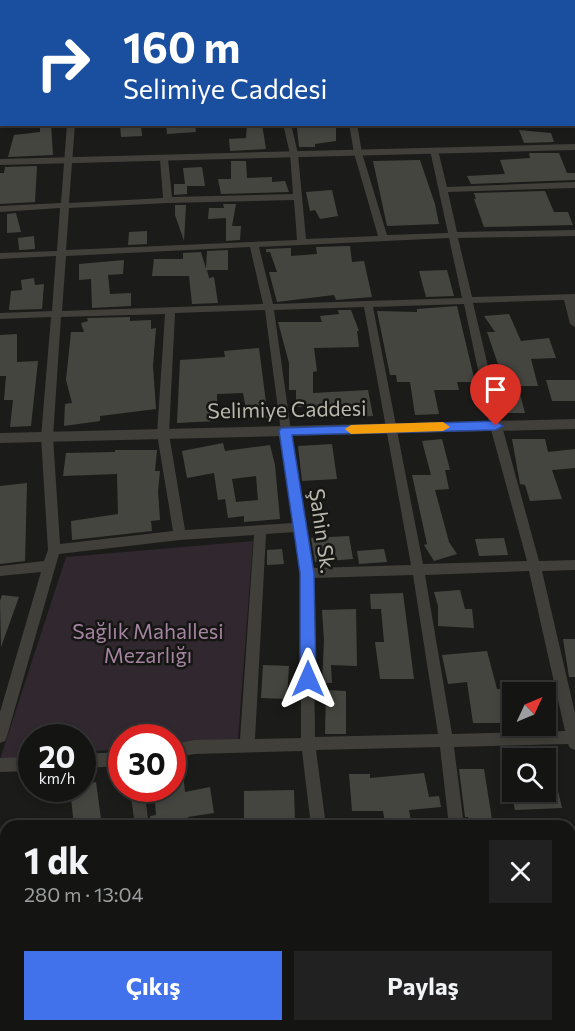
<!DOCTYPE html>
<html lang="tr">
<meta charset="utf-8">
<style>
body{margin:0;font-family:Commissioner,sans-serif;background:#212121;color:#f1f3f6;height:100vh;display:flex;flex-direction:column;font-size:22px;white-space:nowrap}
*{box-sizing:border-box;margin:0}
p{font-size:20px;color:#9d9ea0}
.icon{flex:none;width:33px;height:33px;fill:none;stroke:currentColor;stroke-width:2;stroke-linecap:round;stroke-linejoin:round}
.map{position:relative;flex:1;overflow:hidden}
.sheet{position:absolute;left:0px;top:820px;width:576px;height:212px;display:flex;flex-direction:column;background:#141413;border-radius:18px 18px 0 0;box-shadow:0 3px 9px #0003,0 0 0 2px #333}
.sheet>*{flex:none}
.banner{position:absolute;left:0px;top:0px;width:576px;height:126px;box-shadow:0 3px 9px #0003,0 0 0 2px #333;background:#1a4fa0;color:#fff;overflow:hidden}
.needle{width:39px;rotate:46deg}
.tools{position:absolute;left:502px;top:682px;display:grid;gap:12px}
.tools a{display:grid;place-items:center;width:54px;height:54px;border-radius:0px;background:#141413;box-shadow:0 3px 9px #0003,0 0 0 2px #333;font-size:30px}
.speed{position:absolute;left:18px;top:724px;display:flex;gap:12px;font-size:30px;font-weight:700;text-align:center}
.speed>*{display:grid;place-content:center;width:78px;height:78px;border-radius:50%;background:#141413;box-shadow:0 3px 9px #0003,0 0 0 2px #333;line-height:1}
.speed small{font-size:15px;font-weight:400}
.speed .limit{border:9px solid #d22;background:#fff;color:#111}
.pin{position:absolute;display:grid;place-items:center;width:51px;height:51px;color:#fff;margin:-62px -26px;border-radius:50% 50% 50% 0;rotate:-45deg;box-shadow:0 0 6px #0007}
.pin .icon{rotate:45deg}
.me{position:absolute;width:66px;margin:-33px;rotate:0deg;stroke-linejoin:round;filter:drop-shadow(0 0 4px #0008)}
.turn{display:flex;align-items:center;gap:21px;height:126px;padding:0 24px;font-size:27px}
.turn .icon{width:78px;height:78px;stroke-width:2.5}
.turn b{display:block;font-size:42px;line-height:51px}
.round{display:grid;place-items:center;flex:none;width:63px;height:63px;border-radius:0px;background:#212121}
.summary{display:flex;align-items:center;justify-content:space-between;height:102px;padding:0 24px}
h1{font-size:36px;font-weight:700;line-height:45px}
.button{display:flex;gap:12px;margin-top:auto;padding:12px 24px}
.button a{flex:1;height:69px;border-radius:0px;background:#4171eb;color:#fff;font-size:24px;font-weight:700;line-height:69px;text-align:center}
.button a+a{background:#212121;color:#f1f3f6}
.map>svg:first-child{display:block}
</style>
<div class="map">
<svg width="575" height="1031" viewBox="0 0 575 1031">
<rect width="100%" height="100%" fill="#1b1b19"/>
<polygon fill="#30272f" points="253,541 238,739 173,745 172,738 122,738 121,749 83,752 82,738 32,738 31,757 0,759 66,557"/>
<g fill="#454540" fill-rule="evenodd">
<polygon points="40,124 51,124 53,155 8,157 14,135 40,132"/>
<polygon points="120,124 141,124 142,136 121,137"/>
<polygon points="166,124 195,124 196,132 167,134"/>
<polygon points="247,124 262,124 266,149 230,151 229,139 246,138"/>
<polygon points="320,124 336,124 336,141 315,144 315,147 299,147 297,128 320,127"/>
<polygon points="519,130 551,133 554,142 524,143"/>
<polygon points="529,153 559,153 567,173 575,173 575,180 471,184 467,176 505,174 500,160 530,158"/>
<polygon points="420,160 435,204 439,224 387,226 373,161"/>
<polygon points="231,161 246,161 247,178 272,177 272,182 285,181 289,192 221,194 218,179 231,179"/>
<polygon points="37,166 35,202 0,204 0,173 4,173 5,167"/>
<polygon points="202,167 205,186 187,186 187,194 174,195 174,184 185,184 183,168"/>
<polygon points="332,190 338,216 320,219 315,210 310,211 306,192"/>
<polygon points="545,191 554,212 568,212 573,225 484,227 474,199 476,199 474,193"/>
<polygon points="223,204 236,204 232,226 241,226 240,240 207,242 226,241 226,218 208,219 209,208 224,208"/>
<polygon points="175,205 186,205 184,241 175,215"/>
<polygon points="16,213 21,232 7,233 7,214"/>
<polygon points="147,231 147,244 128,245 129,232"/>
<polygon points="34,236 35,249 19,250 18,238"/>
<polygon points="350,246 352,262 364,261 372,297 336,300 334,295 277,302 269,272 277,272 270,252 266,252 266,249 291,248 291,256 317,254 316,247"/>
<polygon points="228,250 228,270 207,270 209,278 214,277 218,303 192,304 189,276 152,276 154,259 183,259 183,253 201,252 206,269 207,251"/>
<polygon points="124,260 123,274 108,275 110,294 131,293 131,306 92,308 91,279 79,280 79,264"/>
<polygon points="447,270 454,296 426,297 419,271"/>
<polygon points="34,278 35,285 44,284 42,309 9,310 11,291 22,290 21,280"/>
<polygon points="457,306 475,382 457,382 459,390 434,390 439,414 415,415 410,382 397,382 396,375 390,375 377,311 417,312 417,309"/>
<polygon points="338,310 351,310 359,331 357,331 359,347 314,348 317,371 313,372 313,393 368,390 373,416 337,418 335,407 296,407 296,390 289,390 289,363 278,322 322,322 320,316 339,314"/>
<polygon points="509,314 521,341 549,338 556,358 531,359 538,386 518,386 525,413 507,413 498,373 501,373 487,332 495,332 484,316"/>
<polygon points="130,317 130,321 151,320 151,329 156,328 153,366 156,409 100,416 100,421 64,426 65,404 72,403 66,380 71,332 84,332 81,323 88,321 87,318"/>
<polygon points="17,334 17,362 38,361 31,426 10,427 13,400 4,400 6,376 0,376 0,335"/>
<polygon points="259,348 268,418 248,420 243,393 217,394 217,421 177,423 180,360 225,357 224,351"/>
<polygon points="546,380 575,380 575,401 552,401"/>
<polygon points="442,439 450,470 445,470 449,489 435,490 449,542 457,554 434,561 424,545 427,544 412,475 431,475 422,441"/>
<polygon points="512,439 545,439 548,452 575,449 575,468 552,470 562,499 530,501 525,485 520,484"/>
<path d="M223,443L225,451L270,445L275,465L280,519L244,522V516L228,518L225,499L218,500L214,473L187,478L182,451ZM256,476L258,500L236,502L232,479Z"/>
<polygon points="332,444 337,479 302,481 298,446"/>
<polygon points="115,450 157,450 155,471 160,471 158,491 160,520 151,521 152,531 72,540 71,521 118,514 117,474 63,476 66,453 115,452"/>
<polygon points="27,483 25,561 0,564 0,486"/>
<polygon points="349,536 353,559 315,562 311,538"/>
<polygon points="504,538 508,555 479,556 475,539"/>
<polygon points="282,549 284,564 267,565 267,550"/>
<polygon points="384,549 387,562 359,564 357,551"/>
<polygon points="460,590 465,609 472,609 474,628 438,626 438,606 434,592"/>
<polygon points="403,593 414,679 380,679 375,642 384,642 381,609 371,609 370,594"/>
<polygon points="2,595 19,597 1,647 0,601"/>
<polygon points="356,609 357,666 331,665 332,683 322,683 324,641 322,610"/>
<polygon points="563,639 575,639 575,677 569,677"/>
<polygon points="487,651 497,689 513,690 513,730 503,730 502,723 473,723 467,682 448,684 442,655"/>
<polygon points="263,665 289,666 287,699 261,698"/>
<polygon points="326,690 346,691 346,734 325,734"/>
<polygon points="550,756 562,808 515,810 511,792 546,792 546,757"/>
<polygon points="182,764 185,792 210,787 214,813 188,817 189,826 151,826 150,816 156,815 154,789 172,789 172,766"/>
<polygon points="459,769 484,769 493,826 470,826 468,817 465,817"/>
<polygon points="424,773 429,797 439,796 441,807 409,810 411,821 385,824 383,811 352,811 349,774 370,774 370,778"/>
<polygon points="96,782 102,826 74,826 70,789 82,789 82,785"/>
<polygon points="294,790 295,823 244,825 244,791"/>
</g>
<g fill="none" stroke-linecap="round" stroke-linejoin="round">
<g fill="#403f3a" fill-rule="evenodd">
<rect x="574" y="64" width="1" height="4"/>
<rect x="0" y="85" width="2" height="4"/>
<rect x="574" y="118" width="1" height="5"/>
<rect x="0" y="119" width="2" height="4"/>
<path d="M67,124H75L69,203L163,198L160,159L164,157L168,159L172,197L293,194L290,154L283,124H291L298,154L306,239L378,236L354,153L349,124H357L362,153L387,235L448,233L430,150L431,148L438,150L447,187L575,182V188L448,192L457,232L575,230V236L458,238L472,297L575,294V327L570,324L564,300L473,303L502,426L539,561L575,560V570L542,571L575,713V750L570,748L568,744L454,747L464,826H449L440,747L316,750L326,826H311L302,751L195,754L172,758V744L195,740L240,739L254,535L180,540L59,554L7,736L5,741L0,743V712L41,572L0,576V566L44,561L48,550L41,437L51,317L0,319V313L52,311L56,256L0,259V253L57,251L60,208L0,212V206L61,203ZM294,200L297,240L66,250L69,208L168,203ZM449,238L462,298L273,304L259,247ZM250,247L263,304L62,311L66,256ZM464,304L490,426L527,561L423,564L373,307ZM364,307L411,565L312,568L291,431L274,310ZM265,310L293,523L185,530L169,434L175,313ZM165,314L157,434L173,531L60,544L53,437L61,317ZM295,532L301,573V738L255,739L266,534ZM529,571L565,731L452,734L425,575ZM413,575L438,734L315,737L313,578Z"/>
<polygon points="122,752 122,766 82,768 82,754"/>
<polygon points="32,757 32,771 0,772 0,758"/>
<polygon points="130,789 144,789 149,826 135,826"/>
<polygon points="0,898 6,901 6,1011 0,1008"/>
<polygon points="6,1018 6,1026 43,1026 41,1031 0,1031 2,1020"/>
<polygon points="159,1026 177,1026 178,1031 160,1031"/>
<polygon points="334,1026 352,1026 353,1031 335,1031"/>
<polygon points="469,1026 487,1026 488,1031 470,1031"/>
</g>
<g fill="#403f3a" fill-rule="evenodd">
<polygon points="575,144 575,150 0,165 0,159"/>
<polygon points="575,419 575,429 0,443 0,433"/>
</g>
</g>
<polygon fill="#4171eb" stroke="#2a4999" stroke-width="1.5" points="496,421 503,426 496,430 292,435 314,573 316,679 313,684 308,686 302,684 300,679 300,573 279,431 281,428"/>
<polygon fill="#f59e0b" points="443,422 450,427 443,431 351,434 345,429 351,425"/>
<g text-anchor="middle" stroke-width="5" stroke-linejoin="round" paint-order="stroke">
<g font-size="21" fill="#bab7ac" stroke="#161614">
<text transform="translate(287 410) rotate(-1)" y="7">Selimiye Caddesi</text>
<text transform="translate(322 531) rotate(82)" y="7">Şahin Sk.</text>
</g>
<g font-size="21" fill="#a484a0" stroke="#161614">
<text x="148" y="639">Sağlık Mahallesi<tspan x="148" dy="24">Mezarlığı</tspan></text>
</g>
</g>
</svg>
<div class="tools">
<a><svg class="needle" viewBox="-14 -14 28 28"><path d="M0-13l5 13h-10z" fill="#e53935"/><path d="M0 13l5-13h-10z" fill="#9d9ea0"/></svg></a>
<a><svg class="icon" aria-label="search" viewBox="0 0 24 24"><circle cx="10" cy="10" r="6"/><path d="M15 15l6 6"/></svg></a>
</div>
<div class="speed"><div>20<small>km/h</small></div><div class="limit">30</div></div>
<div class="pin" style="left:496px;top:426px;background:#d93025"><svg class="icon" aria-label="arrive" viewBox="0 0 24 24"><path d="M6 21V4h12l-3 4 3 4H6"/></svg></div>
<svg class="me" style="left:308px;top:679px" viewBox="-20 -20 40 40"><path d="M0-17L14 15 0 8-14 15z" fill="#4171eb" stroke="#fff" stroke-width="4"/></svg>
<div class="banner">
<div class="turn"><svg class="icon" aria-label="right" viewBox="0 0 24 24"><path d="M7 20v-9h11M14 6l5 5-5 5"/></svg><div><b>160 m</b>Selimiye Caddesi</div></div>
</div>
<section class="sheet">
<div class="summary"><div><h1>1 dk</h1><p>280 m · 13:04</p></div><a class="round"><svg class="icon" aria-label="close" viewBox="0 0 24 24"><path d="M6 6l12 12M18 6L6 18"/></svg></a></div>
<div class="button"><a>Çıkış</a><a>Paylaş</a></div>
</section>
</div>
